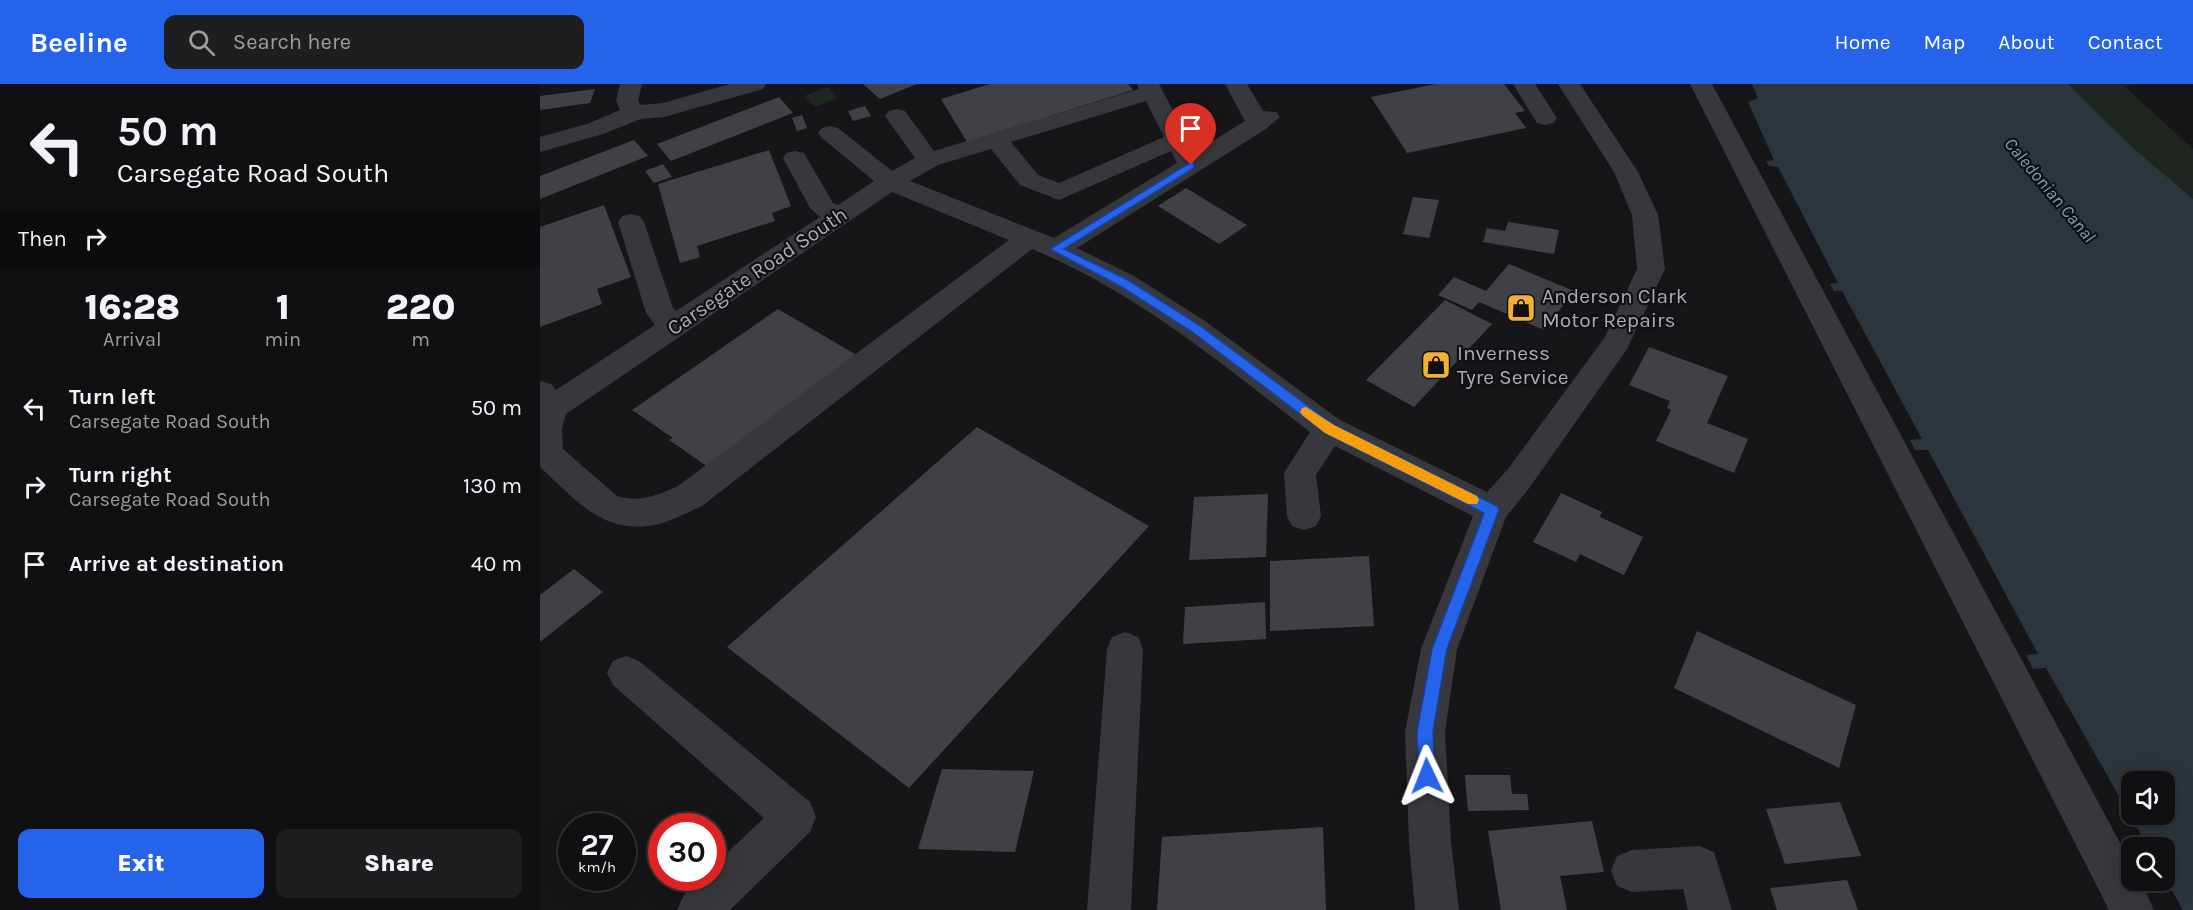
<!DOCTYPE html>
<style>
body{margin:0;font-family:Karla,sans-serif;background:#1e1e20;color:#f1f3f6;height:100vh;display:flex;flex-direction:column;font-size:22px;white-space:nowrap}
*{box-sizing:border-box;margin:0}
p{font-size:20px;color:#9c9d9f}
.icon{flex:none;width:33px;height:33px;fill:none;stroke:currentColor;stroke-width:2;stroke-linecap:round;stroke-linejoin:round}
.map{position:relative;flex:1;overflow:hidden}
.drawer{display:flex;flex-direction:column;background:#101012;width:540px}
.drawer>*{flex:none}
.guide{background:#101012;color:#f1f3f6;overflow:hidden}
.controls{position:absolute;left:1581px;top:687px;display:grid;gap:12px}
.controls a{display:grid;place-items:center;width:54px;height:54px;border-radius:12px;background:#101012;box-shadow:0 6px 24px #0002,0 0 0 2px #303032;font-size:30px}
.speed{position:absolute;left:18px;top:729px;display:flex;gap:12px;font-size:30px;font-weight:700;text-align:center}
.speed>*{display:grid;place-content:center;width:78px;height:78px;border-radius:50%;background:#101012;box-shadow:0 6px 24px #0002,0 0 0 2px #303032;line-height:1}
.speed small{font-size:15px;font-weight:400}
.speed .limit{border:9px solid #d22;background:#fff;color:#111}
.pin{position:absolute;display:grid;place-items:center;width:51px;height:51px;color:#fff;margin:-62px -26px;border-radius:50% 50% 50% 0;rotate:-45deg;box-shadow:0 0 6px #0007}
.pin .icon{rotate:45deg}
.me{position:absolute;width:66px;margin:-33px;rotate:358deg;stroke-linejoin:round;filter:drop-shadow(0 0 4px #0008)}
.turn{display:flex;align-items:center;gap:21px;height:126px;padding:0 18px;font-size:27px}
.turn .icon{width:78px;height:78px;stroke-width:2.5}
.turn b{display:block;font-size:42px;line-height:51px}
.then{display:flex;align-items:center;height:57px;padding:0 18px;background:#0003;gap:12px;font-size:22px}
.eta{display:flex;justify-content:space-evenly;align-items:center;height:102px;text-align:center}
.eta b{font-size:36px;font-weight:800;line-height:42px}
.primary-button{display:flex;gap:12px;margin-top:auto;padding:12px 18px}
.primary-button a{flex:1;height:69px;border-radius:12px;background:#2563eb;color:#fff;font-size:24px;font-weight:800;line-height:69px;text-align:center}
.primary-button a+a{background:#1e1e20;color:#f1f3f6}
ul{padding:0;list-style:none}
li{display:flex;align-items:center;gap:18px;height:78px;padding:0 18px}
li div{flex:1}
li b{display:block;font-size:22px}
li em{font-style:normal}
header{display:flex;align-items:center;gap:36px;box-sizing:border-box;height:84px;padding:0 30px;background:#2563eb;color:#fff}
header strong{font-size:28px}
nav{display:flex;gap:33px;margin-inline-start:auto;font-size:21px}
.search{width:420px;height:54px;background:#1e1e20;display:flex;align-items:center;gap:15px;box-sizing:border-box;padding:0 21px;border-radius:12px;color:#9c9d9f;font-size:22px}
main{display:flex;flex:1;min-height:0}
.map>svg:first-child{display:block}
</style>
<header>
<strong>Beeline</strong>
<div class="search"><svg class="icon" aria-label="search" viewBox="0 0 24 24"><circle cx="10" cy="10" r="6"/><path d="M15 15l6 6"/></svg>Search here</div>
<nav><a>Home</a><a>Map</a><a>About</a><a>Contact</a></nav>
</header>
<main>
<section class="drawer">
<div class="guide">
<div class="turn"><svg class="icon" aria-label="left" viewBox="0 0 24 24"><path d="M17 20v-9H6M10 6l-5 5 5 5"/></svg><div><b>50 m</b>Carsegate Road South</div></div>
<div class="then">Then<svg class="icon" aria-label="right" viewBox="0 0 24 24"><path d="M7 20v-9h11M14 6l5 5-5 5"/></svg></div>
</div>
<div class="eta">
<div><b>16:28</b><p>Arrival</p></div>
<div><b>1</b><p>min</p></div>
<div><b>220</b><p>m</p></div>
</div>
<ul>
<li><svg class="icon" aria-label="left" viewBox="0 0 24 24"><path d="M17 20v-9H6M10 6l-5 5 5 5"/></svg><div><b>Turn left</b><p>Carsegate Road South</p></div><em>50 m</em></li>
<li><svg class="icon" aria-label="right" viewBox="0 0 24 24"><path d="M7 20v-9h11M14 6l5 5-5 5"/></svg><div><b>Turn right</b><p>Carsegate Road South</p></div><em>130 m</em></li>
<li><svg class="icon" aria-label="arrive" viewBox="0 0 24 24"><path d="M6 21V4h12l-3 4 3 4H6"/></svg><div><b>Arrive at destination</b></div><em>40 m</em></li>
</ul>
<div class="primary-button"><a>Exit</a><a>Share</a></div>
</section>
<div class="map">
<svg width="1653" height="826" viewBox="0 0 1653 826">
<rect width="100%" height="100%" fill="#161618"/>
<g fill="#1e261f">
<polygon points="1528,0 1595,0 1584,2 1653,65 1653,115 1592,63"/>
<polygon points="288,3 298,14 275,23 264,12"/>
</g>
<path fill="#2c353c" fill-rule="evenodd" d="M1212,0H1528L1592,63L1653,115V826H1643L1625,794L1624,764L1608,763L1506,584L1493,585L1486,571L1498,570L1388,366H1375L1370,356L1382,355L1302,207H1294L1290,200L1298,199L1238,83L1229,82L1226,77L1234,76L1208,18L1218,14ZM1592,698H1624V730H1592Z"/>
<g fill="#404145">
<polygon points="323,0 377,0 340,15"/>
<polygon points="450,0 588,0 593,6 427,58 401,15"/>
<polygon points="896,0 964,0 985,27 975,29 986,44 867,69 831,13"/>
<polygon points="55,5 50,19 0,26 0,12"/>
<polygon points="239,13 253,29 131,77 117,60"/>
<polygon points="325,22 331,32 313,37 308,27"/>
<polygon points="262,31 267,44 257,47 252,34"/>
<polygon points="94,56 108,72 0,115 0,92"/>
<polygon points="229,66 251,122 232,129 235,137 157,162 160,173 140,179 118,100"/>
<polygon points="123,80 132,93 114,99 105,87"/>
<polygon points="646,104 707,141 679,160 618,122"/>
<polygon points="873,113 899,116 889,154 863,150"/>
<polygon points="64,121 91,193 57,205 62,220 0,243 0,143"/>
<polygon points="968,138 1019,146 1014,170 943,158 947,144 965,147"/>
<polygon points="969,180 1034,207 1004,246 939,218 932,226 898,211 914,193 946,207"/>
<polygon points="905,216 952,240 874,323 826,296"/>
<polygon points="238,225 320,273 171,385 129,356 133,354 92,326"/>
<polygon points="1109,263 1188,292 1167,339 1208,355 1194,389 1116,357 1131,326 1127,324 1130,317 1089,301"/>
<polygon points="437,343 609,442 369,704 187,563"/>
<polygon points="1021,409 1062,428 1060,433 1103,453 1084,491 1040,470 1036,478 993,458"/>
<polygon points="728,410 726,473 649,476 654,413"/>
<polygon points="829,472 834,542 730,547 730,477"/>
<polygon points="34,485 63,508 0,558 0,511"/>
<polygon points="725,518 726,555 643,560 645,523"/>
<polygon points="1157,547 1316,621 1299,684 1134,604"/>
<polygon points="402,685 494,687 475,768 378,765"/>
<polygon points="925,691 970,691 972,710 987,710 989,726 928,727"/>
<polygon points="1300,718 1321,772 1245,780 1226,725"/>
<polygon points="1052,737 1064,788 1020,792 1027,826 961,826 948,747"/>
<polygon points="783,743 786,826 617,826 622,753"/>
<polygon points="1307,796 1318,826 1237,826 1230,804"/>
</g>
<g fill="none" stroke-linecap="round" stroke-linejoin="round">
<g fill="#37383d" fill-rule="evenodd">
<polygon points="80,0 102,0 98,17 101,21 123,19 190,0 226,0 223,5 124,33 101,35 63,50 0,68 0,53 47,40 80,26 76,17"/>
<path d="M597,0H619L655,68L705,37L685,0H707L723,27L736,28L740,33L726,45L537,164L594,192L665,237L800,336L947,408L968,385L1065,253L1097,185L1092,131L1074,88L1018,0H1040L1098,88L1118,131L1125,185L1087,265L990,403L966,433L917,565L905,648L911,758L919,826H875L869,758L865,648L881,565L933,432L795,362L776,391L781,432L776,442L764,446L752,442L747,432L744,389L770,348C682,280 596,208 492,165L162,422C148,428 134,436 119,440C64,453 36,416 0,383V297L11,300L16,306L115,241L106,229L78,138L82,132L91,130L100,132L104,138L133,224L136,227L280,133L270,124L243,74L246,69L255,67L264,69L293,119L298,121L334,97L282,54L278,49L282,44L290,42L298,44L352,87L375,74L345,32L349,27L357,25L365,27L394,67L599,5ZM606,17L624,53L519,99L498,91L471,58ZM451,65L480,101L519,116L631,67L637,79L514,154L370,97L398,81ZM352,108L469,156L138,402C118,411 99,419 77,412L23,365L22,345L26,330Z"/>
<polygon points="973,0 995,0 1017,34 1013,39 1005,41 997,39"/>
<polygon points="1150,0 1172,0 1592,781 1592,796 1600,796 1614,826 1569,826"/>
<polygon points="585,548 598,553 603,565 591,826 547,826 567,565 572,553"/>
<polygon points="86,572 99,577 270,718 276,733 270,748 190,826 137,826 144,811 162,794 172,794 172,783 224,734 73,601 67,589 73,577"/>
<polygon points="1159,762 1174,768 1192,826 1148,826 1143,805 1092,808 1077,802 1071,787 1077,772 1092,766"/>
</g>
</g>
<polygon fill="#2563eb" stroke="#184099" stroke-width="1.5" points="651,78 654,79 654,84 524,165 588,196 659,241 794,341 957,422 959,426 907,565 893,648 895,692 893,698 887,700 881,698 879,692 877,648 892,565 944,429 785,349 651,247 580,202 510,165"/>
<polygon fill="#f59e0b" points="766,323 794,341 937,412 939,416 937,420 928,420 785,349 762,331 760,328 762,324"/>
<defs>
<g id="shop-square" transform="scale(1.5)"><rect x="-9" y="-9" width="18" height="18" rx="4" fill="#f2b134" stroke="#111113"/><path d="M-5-2.5h2.3a2.7 3.5 0 0 1 5.4 0H5L5.5 6h-11ZM-1.5-2.5h3a1.5 2.3 0 0 0-3 0Z" fill="#111"/></g>
</defs>
<g fill-rule="evenodd">
<use href="#shop-square" x="981" y="224"/>
<use href="#shop-square" x="896" y="281"/>
</g>
<g text-anchor="middle" stroke-width="4.5" stroke-linejoin="round" paint-order="stroke">
<g font-size="18" font-style="italic" fill="#7f9bb3" stroke="#111113">
<text transform="translate(1510 106) rotate(50)" y="6">Caledonian Canal</text>
</g>
<g font-size="21" fill="#a8adb8" stroke="#111113">
<text transform="translate(217 187) rotate(-34)" y="7">Carsegate Road South</text>
</g>
<g font-size="21" fill="#a8adb8" stroke="#111113" text-anchor="start">
<text x="1002" y="219">Anderson Clark<tspan x="1002" dy="24">Motor Repairs</tspan></text>
<text x="917" y="276">Inverness<tspan x="917" dy="24">Tyre Service</tspan></text>
</g>
</g>
</svg>
<div class="controls">
<a><svg class="icon" aria-label="sound" viewBox="0 0 24 24"><path d="M4 9h4l5-4v14l-5-4H4zM17 9q2 3 0 6"/></svg></a>
<a><svg class="icon" aria-label="search" viewBox="0 0 24 24"><circle cx="10" cy="10" r="6"/><path d="M15 15l6 6"/></svg></a>
</div>
<div class="speed"><div>27<small>km/h</small></div><div class="limit">30</div></div>
<div class="pin" style="left:651px;top:81px;background:#d93025"><svg class="icon" aria-label="arrive" viewBox="0 0 24 24"><path d="M6 21V4h12l-3 4 3 4H6"/></svg></div>
<svg class="me" style="left:887px;top:692px" viewBox="-20 -20 40 40"><path d="M0-17L14 15 0 8-14 15z" fill="#2563eb" stroke="#fff" stroke-width="4"/></svg>
</div>
</main>
